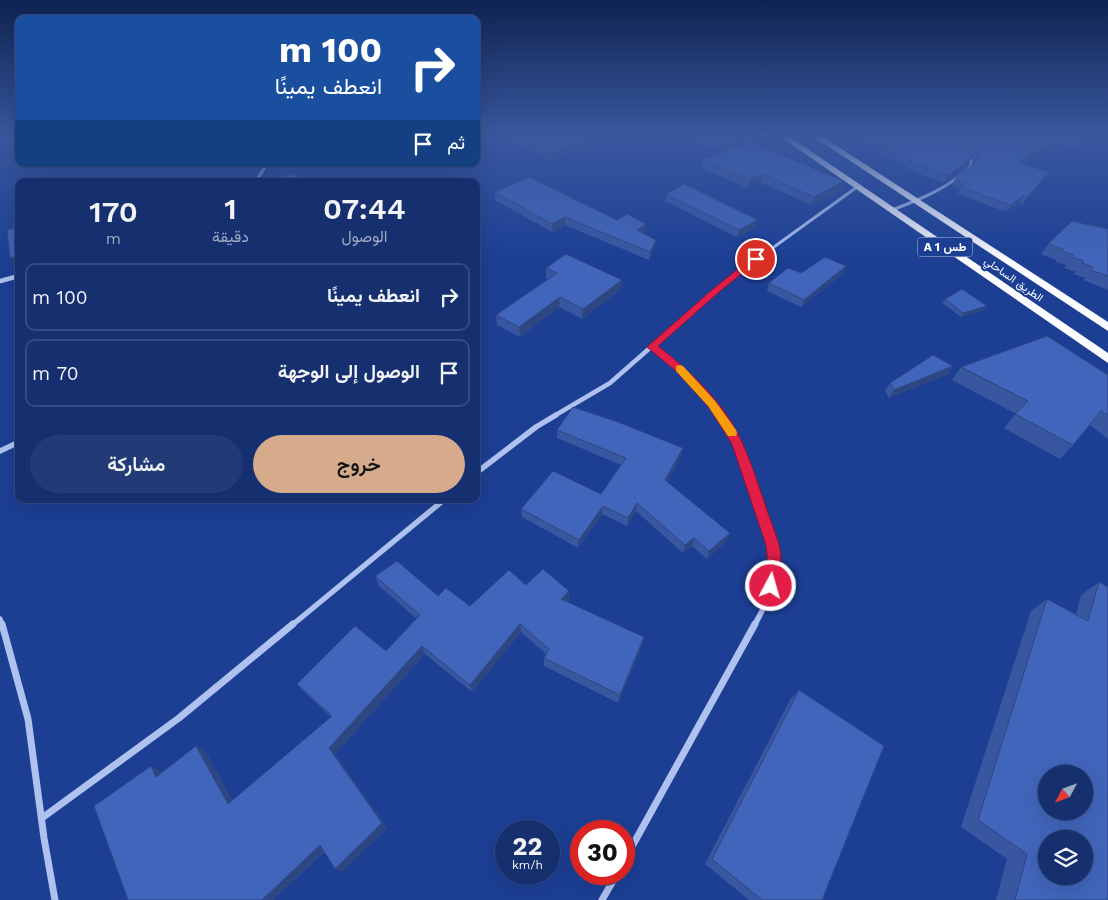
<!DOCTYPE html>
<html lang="ar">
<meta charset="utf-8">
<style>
body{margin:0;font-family:"Work Sans",Vazirmatn,sans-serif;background:#223b77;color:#f1f3f6;direction:rtl;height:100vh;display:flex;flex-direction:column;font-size:19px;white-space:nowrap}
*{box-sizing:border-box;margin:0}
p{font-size:16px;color:#9da9c3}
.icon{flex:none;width:28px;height:28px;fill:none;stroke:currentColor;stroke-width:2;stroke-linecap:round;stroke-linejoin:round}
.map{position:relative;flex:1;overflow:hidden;direction:ltr}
.drawer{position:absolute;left:15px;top:178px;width:465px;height:325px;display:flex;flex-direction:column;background:#152f6f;border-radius:10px;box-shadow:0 5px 20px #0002,0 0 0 1px #344a82;direction:rtl}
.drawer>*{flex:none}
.top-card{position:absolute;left:15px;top:15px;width:465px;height:152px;border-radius:10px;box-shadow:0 5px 20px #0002,0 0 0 1px #344a82;direction:rtl;background:#1a4fa0;color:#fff;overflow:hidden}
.needle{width:32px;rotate:229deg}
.controls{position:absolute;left:1038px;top:765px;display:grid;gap:10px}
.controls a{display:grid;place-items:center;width:55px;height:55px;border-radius:50%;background:#152f6f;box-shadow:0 5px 20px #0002,0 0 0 1px #344a82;font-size:25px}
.speed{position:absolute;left:495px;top:820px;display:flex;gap:10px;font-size:25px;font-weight:700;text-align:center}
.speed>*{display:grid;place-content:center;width:65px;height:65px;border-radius:50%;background:#152f6f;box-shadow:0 5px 20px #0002,0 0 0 1px #344a82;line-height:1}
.speed small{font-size:12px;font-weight:400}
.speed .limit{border:8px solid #d22;background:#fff;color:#111}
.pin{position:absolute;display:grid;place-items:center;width:42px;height:42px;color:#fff;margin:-21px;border:2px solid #fff;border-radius:50%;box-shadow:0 1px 5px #0007}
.me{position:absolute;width:55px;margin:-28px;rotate:6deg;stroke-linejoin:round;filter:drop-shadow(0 0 4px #0008)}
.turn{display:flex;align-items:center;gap:18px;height:105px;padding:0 15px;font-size:22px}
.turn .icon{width:65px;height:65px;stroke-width:2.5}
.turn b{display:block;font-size:35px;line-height:42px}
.then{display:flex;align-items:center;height:48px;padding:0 15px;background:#0003;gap:10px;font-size:19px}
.eta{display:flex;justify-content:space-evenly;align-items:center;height:85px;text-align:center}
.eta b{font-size:30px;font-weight:600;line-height:35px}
.button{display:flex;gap:10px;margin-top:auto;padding:10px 15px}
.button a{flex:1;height:58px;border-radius:30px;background:#d6ab8b;color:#111;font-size:20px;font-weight:600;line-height:58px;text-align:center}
.button a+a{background:#223b77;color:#f1f3f6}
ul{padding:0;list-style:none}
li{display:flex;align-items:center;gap:15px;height:68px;margin:0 10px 8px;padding:0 5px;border:2px solid #344a82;border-radius:10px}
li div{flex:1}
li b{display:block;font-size:19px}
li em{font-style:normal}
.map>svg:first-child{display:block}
</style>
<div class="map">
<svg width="1108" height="900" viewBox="0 0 1108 900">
<rect width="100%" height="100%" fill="#1c3f94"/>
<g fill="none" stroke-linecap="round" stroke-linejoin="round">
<g stroke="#afc2ef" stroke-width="3">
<polyline points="256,181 267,164"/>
<path d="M892,210C921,199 949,188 971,166V160L965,156"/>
<polyline points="760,257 857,187"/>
</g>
<g stroke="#afc2ef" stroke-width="4.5">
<polyline points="0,281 19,276"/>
<polyline points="651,347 688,378 721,416"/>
<polyline points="554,416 610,383 716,290 761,256"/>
</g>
<g stroke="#afc2ef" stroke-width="5.5">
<path d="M720,415C740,445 750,476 761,509C767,527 774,545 774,565C774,586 765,607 754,626"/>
<polyline points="0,451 19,442"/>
<polyline points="476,473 536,427 556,415"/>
<polyline points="0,619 2,626"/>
<polyline points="291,626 445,499"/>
</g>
<g stroke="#afc2ef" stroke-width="7">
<polyline points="2,624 28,719 44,838 55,900"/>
<polyline points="42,818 179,718 293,624"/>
<polyline points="624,861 755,624"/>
<polyline points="602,900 617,874"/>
</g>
<g fill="#fbfcff" fill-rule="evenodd">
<polygon points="778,135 787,135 1108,353 1108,363"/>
<polygon points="811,135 820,135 1108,322 1108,331"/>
</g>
</g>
<g fill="#3857a0">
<polygon points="509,135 546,135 587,146 550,160 509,139"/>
<polygon points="619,135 648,135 633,141"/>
<polygon points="680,135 752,135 751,140 729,149 844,181 841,190 811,205 760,182 748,188 701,168 702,160 722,152"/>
<polygon points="853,135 1089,135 1074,149 1052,143 1022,164 1044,179 1022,204 1019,203 1006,212 958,194 960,189 952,186 955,179 974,164 974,159 971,157 968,164 944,183 912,171 902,163 881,155 883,148"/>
<polygon points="495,192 617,220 646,224 645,232 643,234 654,248 649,260 565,225 552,232 495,200"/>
<polygon points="666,194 756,227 737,237 665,201"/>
<polygon points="1108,229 1108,290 1083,280 1085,278 1074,274 1076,272 1064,268 1066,265 1056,262 1056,260 1041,254 1048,244"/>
<polygon points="846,266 843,274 801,307 767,291 769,283 801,273"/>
<polygon points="546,268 622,280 621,290 582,319 559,307 520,337 497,325 496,315 549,279 546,278"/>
<polygon points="945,299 984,310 961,317 942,303"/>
<polygon points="961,367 1108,375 1108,439 1090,425 1073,445 1060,459 1004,428 1016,414 952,380"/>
<polygon points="949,374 889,398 885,391 890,383"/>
<polygon points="557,430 681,457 667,482 727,541 707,559 692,546 683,553 636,511 627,526 602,514 578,548 522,517 521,509 601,494 621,465 557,438"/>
<polygon points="375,576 470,606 526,585 569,600 567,602 642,646 618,703 544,666 544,658 546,654 521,632 472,692 425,654 335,754 387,828 342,872 324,852 273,900 162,772 196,746 206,752 232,800 331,717 303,691 297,684 386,651 417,619 379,586"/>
<polygon points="1099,582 1108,900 996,900 1007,859 961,827 1031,611 1047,599 1076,615 1081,595"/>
<polygon points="799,690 822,900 749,900 705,864 790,700"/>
</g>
<g fill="#2e4782">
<polygon points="634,135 648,135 633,141"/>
<polygon points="749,135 752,135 751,140 722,152 723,146"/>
<polygon points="1086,135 1089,135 1074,149 1078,142"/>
<polygon points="1056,136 1052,143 1014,170 1018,163"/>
<polygon points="587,139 587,146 550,160 550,153"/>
<polygon points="971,157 968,164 944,183 948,176"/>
<polygon points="1049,172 1044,179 1022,204 1027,197"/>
<polygon points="762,174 760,182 748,188 750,179"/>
<polygon points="844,181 841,190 811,205 814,197"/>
<polygon points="1023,196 1019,203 1006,212 1011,205"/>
<polygon points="565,217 565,225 552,232 552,224"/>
<polygon points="758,220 756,227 737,237 739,230"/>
<polygon points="646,224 645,232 636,239 637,230"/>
<polygon points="656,240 654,248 649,260 650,252"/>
<polygon points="19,255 19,268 18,268 10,258"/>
<polygon points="846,266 843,274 801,307 804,300"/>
<polygon points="622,280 621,290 582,319 583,309"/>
<polygon points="560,297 559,307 520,337 519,327"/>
<polygon points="987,306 984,310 961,317 963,313"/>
<polygon points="953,366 949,374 889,398 894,390"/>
<polygon points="683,448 681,457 663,488 665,480"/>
<polygon points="637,503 636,511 627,526 628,518"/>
<polygon points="603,506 602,514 578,548 579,540"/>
<polygon points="730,533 727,541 707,559 709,551"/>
<polygon points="694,538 692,546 683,553 685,545"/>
<polygon points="569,591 569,600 561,608 561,599"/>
<polygon points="520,624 521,632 472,692 470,685"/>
<polygon points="644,637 642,646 618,703 620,695"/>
<polygon points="422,646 425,654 335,754 387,828 342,872 335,869 329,748"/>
<polygon points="196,746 206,752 237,809 228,804"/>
<polygon points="151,766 162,772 156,777"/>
<polygon points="320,845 326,849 273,900 262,900"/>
</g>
<g fill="#4165ba" stroke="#2e4782" fill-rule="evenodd">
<polygon points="513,135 546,135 587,139 550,153"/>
<polygon points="697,135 749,135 723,146"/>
<polygon points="872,135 942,135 944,137 971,155 971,157 948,176 916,164 905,156 883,148 893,144"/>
<polygon points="952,135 1086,135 1078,142 1056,136 1018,163 1049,172 1027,197 1023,196 1011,205 961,187 967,183 955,179 977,161 978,152"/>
<polygon points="749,142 844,181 814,197 762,174 750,179 702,160"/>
<polygon points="294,174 302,181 266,181"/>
<polygon points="529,177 617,220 627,214 646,224 637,230 656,240 650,252 565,217 552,224 495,192"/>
<polygon points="684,184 758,220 739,230 666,194"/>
<polygon points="1072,221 1108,229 1108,276 1091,270 1093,267 1082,263 1084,261 1072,257 1073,255 1063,251 1063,249 1048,244"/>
<polygon points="19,227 19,255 10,258 7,230"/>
<polygon points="566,254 622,280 583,309 560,297 519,327 496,315 557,273 546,268"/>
<polygon points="825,257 846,266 804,300 769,283 788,268 801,273"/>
<polygon points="962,289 987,306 963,313 945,299"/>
<polygon points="1047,336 1108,375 1108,416 1101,411 1073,445 1015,414 1028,401 961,367"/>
<polygon points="933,355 953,366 894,390 890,383"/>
<polygon points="573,407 618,422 683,448 665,480 730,533 709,551 694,538 685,545 637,503 628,518 603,506 579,540 521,509 553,471 601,494 626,458 557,430"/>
<polygon points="397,561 438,596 446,588 470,606 509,570 526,585 543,569 569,591 561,599 644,637 620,695 544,658 549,649 520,624 470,685 422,646 329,748 382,823 335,869 320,845 262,900 128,900 94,806 151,766 156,777 196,746 228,804 332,716 297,684 355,626 386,651 420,615 375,576"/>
<path d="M1099,582L1108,587V900H1015L1027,854L978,820L1047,599L1088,621ZM1046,774H1084V811H1046ZM1046,839H1084V876H1046Z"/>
<polygon points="799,690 884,746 822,900 762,900 712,859"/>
</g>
<linearGradient id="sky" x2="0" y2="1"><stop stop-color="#0f2351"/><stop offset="0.52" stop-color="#3a589f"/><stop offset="1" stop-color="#3a589f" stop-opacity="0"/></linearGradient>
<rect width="1108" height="261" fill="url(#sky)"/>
<path fill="#e11d48" stroke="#92132f" d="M753,257L760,259L719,292L658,346C685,367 711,391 730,420C746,445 754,473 764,501C768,515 775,530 779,545C782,558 782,577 776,590L771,592L766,590L764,586L768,564L766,545L732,444L708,406L676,371L647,347L713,289Z"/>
<polygon fill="#f59e0b" points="680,365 683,366 715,401 736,430 737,433 736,436 728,436 708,406 676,371 676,366"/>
<g text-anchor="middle" stroke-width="4" stroke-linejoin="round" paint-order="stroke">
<g font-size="11" fill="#fff" stroke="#1c3f94">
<text transform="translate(1014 279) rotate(35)" y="4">الطريق الساحلي</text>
</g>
<rect fill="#1c3f94" stroke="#bbc5df" stroke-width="1" x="917.5" y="237.5" width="55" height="19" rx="4"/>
<g font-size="12" font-weight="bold" fill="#fff">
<text x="945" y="251">A 1 طس</text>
</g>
</g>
</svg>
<div class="controls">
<a><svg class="needle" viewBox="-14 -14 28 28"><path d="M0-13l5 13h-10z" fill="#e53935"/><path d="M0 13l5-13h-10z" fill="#9da9c3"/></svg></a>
<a><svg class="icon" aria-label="layers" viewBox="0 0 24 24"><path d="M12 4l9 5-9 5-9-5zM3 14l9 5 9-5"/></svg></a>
</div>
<div class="speed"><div>22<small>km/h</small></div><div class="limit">30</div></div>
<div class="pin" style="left:756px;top:259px;background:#d93025"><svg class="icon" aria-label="arrive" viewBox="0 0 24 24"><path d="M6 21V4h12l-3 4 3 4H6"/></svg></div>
<svg class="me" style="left:771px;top:586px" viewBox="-20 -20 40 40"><circle r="17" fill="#e11d48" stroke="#fff" stroke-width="3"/><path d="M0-11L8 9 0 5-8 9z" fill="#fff"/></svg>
<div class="top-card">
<div class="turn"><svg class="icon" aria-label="right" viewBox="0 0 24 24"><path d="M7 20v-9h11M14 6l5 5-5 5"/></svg><div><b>100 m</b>انعطف يمينًا</div></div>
<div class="then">ثم<svg class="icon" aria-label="arrive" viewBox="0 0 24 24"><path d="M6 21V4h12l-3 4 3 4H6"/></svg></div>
</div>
<section class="drawer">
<div class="eta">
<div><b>07:44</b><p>الوصول</p></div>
<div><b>1</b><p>دقيقة</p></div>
<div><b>170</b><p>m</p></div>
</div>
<ul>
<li><svg class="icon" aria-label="right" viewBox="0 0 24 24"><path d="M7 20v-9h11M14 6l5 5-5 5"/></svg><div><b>انعطف يمينًا</b></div><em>100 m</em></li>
<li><svg class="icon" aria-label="arrive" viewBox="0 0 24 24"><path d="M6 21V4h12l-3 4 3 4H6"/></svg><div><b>الوصول إلى الوجهة</b></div><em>70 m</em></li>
</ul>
<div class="button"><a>خروج</a><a>مشاركة</a></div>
</section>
</div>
